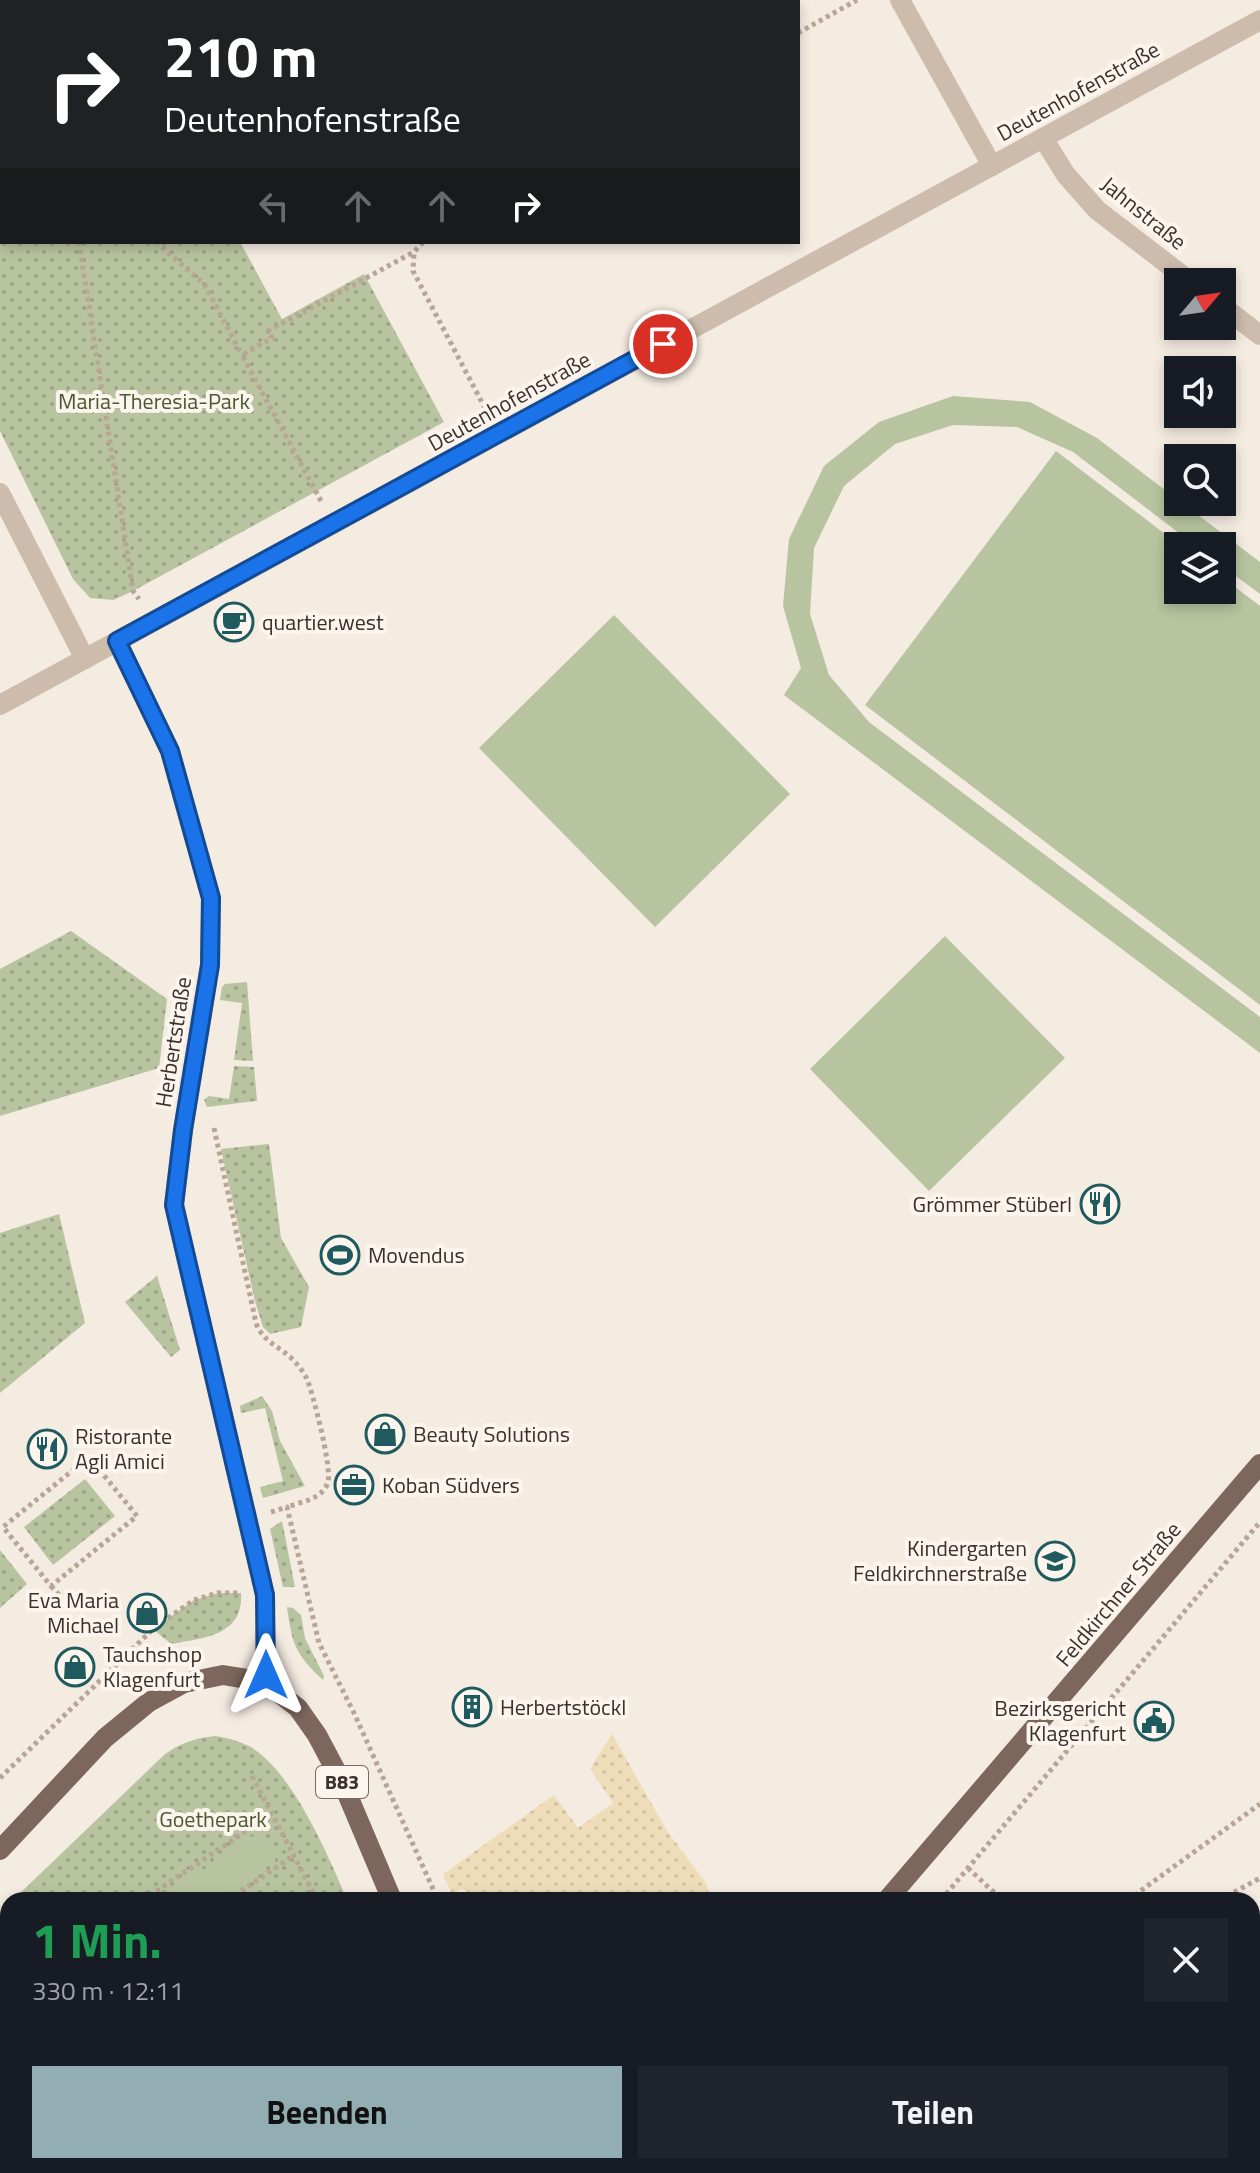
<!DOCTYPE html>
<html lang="de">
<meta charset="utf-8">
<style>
body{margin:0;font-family:"Titillium Web",sans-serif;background:#20242c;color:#f1f3f6;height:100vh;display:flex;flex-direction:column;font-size:30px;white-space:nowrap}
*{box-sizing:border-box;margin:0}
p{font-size:26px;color:#9ea1a6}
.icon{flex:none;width:44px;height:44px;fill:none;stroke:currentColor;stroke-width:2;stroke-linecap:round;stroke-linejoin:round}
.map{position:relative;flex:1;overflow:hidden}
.sheet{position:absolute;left:0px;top:1892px;width:1260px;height:282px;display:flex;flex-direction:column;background:#171b24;border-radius:24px 24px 0 0;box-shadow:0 4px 12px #0003}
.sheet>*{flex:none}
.top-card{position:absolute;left:0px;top:0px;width:800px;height:244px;box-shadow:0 4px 12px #0003;background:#202124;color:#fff;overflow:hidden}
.needle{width:52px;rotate:61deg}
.controls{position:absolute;left:1164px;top:268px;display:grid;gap:16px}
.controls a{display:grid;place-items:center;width:72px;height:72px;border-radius:0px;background:#171b24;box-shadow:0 4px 12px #0003;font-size:40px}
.pin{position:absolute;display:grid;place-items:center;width:68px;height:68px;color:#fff;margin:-34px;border:4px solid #fff;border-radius:50%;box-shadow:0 2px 8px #0007}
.me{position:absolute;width:88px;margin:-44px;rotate:0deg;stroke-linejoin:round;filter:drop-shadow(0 0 6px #0008)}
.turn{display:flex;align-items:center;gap:28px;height:168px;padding:0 32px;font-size:36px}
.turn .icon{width:104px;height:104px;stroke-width:2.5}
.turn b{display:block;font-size:56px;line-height:68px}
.lanes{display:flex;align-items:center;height:76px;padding:0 32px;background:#0003;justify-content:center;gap:40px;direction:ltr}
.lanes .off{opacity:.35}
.round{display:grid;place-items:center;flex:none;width:84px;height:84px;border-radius:0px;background:#20242c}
.summary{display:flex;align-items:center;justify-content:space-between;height:136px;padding:0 32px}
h1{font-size:48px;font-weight:700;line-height:60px;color:#1e9e55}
.cta{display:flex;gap:16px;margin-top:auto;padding:16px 32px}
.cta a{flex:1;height:92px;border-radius:0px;background:#92aeb2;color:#111;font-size:32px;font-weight:700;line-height:92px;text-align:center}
.cta a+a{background:#20242c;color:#f1f3f6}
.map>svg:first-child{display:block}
</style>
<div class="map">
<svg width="1260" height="2173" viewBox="0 0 1260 2173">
<defs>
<pattern id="grass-dots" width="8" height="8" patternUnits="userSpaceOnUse" patternTransform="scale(2)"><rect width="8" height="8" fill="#b8c4a0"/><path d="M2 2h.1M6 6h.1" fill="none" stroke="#97a083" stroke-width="1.8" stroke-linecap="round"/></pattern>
<pattern id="sand-dots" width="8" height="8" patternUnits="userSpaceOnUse" patternTransform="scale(2)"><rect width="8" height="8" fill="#efdcb8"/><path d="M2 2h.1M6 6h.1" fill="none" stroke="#cebd9e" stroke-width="1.8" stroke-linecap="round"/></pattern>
</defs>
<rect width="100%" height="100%" fill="#f4ebe1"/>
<g fill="url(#grass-dots)">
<polygon points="0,0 110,0 111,2 2,2 2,242 240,242 282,319 364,274 444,422 133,591 113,600 90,598 73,579 0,431"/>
<polygon points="71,931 167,999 159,1068 0,1116 0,969"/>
<polygon points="247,982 253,1061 234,1060 242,1003 220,1000 222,987 225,984"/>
<polygon points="234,1066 254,1067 257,1101 207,1107 204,1100 209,1096 229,1099"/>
<polygon points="269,1144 281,1238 309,1287 301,1327 270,1334 263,1327 255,1301 221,1149"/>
<polygon points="59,1214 85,1323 0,1393 0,1233"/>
<polygon points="157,1276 180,1350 171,1357 125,1302"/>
<polygon points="262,1396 272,1411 280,1441 305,1486 263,1498 260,1487 283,1481 265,1408 241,1413 240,1406"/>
<polygon points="85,1479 115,1516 53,1565 24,1527"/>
<polygon points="282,1521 295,1587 283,1587 270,1529"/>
<polygon points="0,1550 27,1584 0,1608"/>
<path d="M218,1593H241C244,1636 203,1638 171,1644L153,1629L194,1600Z"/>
<path d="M287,1607L293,1608L301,1615L305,1638L324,1676L323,1680C295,1654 292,1644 287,1607Z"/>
<path d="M215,1736C228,1738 239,1741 251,1747C293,1773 328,1855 347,1900H13L165,1754C181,1743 195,1738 215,1736Z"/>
<polygon points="8,1905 8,2166 462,2166 465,2173 0,2173 0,1913"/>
</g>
<polygon fill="url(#sand-dots)" points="612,1734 667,1831 706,1883 709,1894 706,1900 471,1900 467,1891 461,1889 452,1894 443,1874 554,1795 578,1828 613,1803 590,1769"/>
<g fill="#b8c4a0">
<polygon points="953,396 1030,402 1097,438 1178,500 1178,502 1181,502 1260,562 1260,594 1222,566 1222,546 1196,546 1073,452 1017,427 953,425 895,444 844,486 814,548 810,614 829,675 869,722 1260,1017 1260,1053 784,695 801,668 783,606 789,539 824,466 879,422"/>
<polygon points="1056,451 1181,546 1178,546 1178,590 1222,590 1222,577 1260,606 1260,1005 865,705"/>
<polygon points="614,615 790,794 655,927 479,748"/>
<polygon points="945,936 1065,1058 929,1191 810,1069"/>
<polygon points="257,1833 276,1860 217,1900 158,1900"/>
</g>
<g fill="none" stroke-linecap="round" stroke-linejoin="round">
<g stroke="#b9a596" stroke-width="5" stroke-dasharray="4 4" stroke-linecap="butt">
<polyline points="45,0 45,2"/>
<polyline points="347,0 348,2"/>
<polyline points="587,0 587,2"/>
<polyline points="798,33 857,0"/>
<polyline points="0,166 2,166"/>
<polyline points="79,242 133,591 139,599"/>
<polyline points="156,242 205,285 242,355"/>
<polyline points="423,242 414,252 413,271 487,412"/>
<polyline points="321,501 242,355 272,338 268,331 414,252"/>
<path d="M214,1128L256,1323C263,1343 282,1347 295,1362C299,1366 303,1372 306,1377C313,1392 332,1468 328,1482C323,1499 301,1502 287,1507"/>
<polygon points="89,1457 137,1516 51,1586 3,1527"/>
<polyline points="271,1512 287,1507 319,1643 354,1713 438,1900"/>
<polyline points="51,1586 60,1596"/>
<polyline points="108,1655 116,1665"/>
<polyline points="252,1776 317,1900"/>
<polyline points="0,1778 155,1627 194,1600 218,1593 239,1593"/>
<polyline points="968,1868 1002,1900"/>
<polyline points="143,1900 270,1815"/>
<polyline points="228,1900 293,1856"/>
<polyline points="941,1900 1260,1522"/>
<polyline points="1128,1900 1260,1804"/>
<polyline points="1220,1900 1260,1878"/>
<polyline points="0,1996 8,1991"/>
<polyline points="0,2014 8,2026"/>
<polyline points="0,2053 8,2048"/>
<polyline points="0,2165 8,2165"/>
<polyline points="14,2166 48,2166"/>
<polyline points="71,2166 73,2173"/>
<polyline points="115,2166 119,2173"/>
<polyline points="309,2166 313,2173"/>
<polyline points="707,2167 716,2166"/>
<polyline points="467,2173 468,2172"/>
</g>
<g stroke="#cdbbac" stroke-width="20">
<polyline points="900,0 992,166"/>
<polyline points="1043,138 1066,175 1097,210 1191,282"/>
<polyline points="1222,306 1260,335"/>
<polyline points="0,493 85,659"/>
<polyline points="117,641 170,751 211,898 210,965 183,1130 174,1205 265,1595 265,1682"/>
<polyline points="0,705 1260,20"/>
</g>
<g stroke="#7d675c" stroke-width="20">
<polyline points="0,1850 105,1738 149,1702 184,1683 223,1675 265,1682 298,1708 317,1735 343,1784 392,1900"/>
<polyline points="887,1900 1260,1464"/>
<polyline points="510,2166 513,2173"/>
<polyline points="639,2173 645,2166"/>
</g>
</g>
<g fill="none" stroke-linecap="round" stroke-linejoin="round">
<g stroke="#114b97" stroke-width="20">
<polyline id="route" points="266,1675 265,1595 174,1205 183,1130 210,965 211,898 170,751 117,641 663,344"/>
</g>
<use href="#route" stroke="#1a73e8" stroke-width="14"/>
</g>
<defs>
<g id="cafe-ring" transform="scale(2)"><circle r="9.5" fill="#fbf5ee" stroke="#1f5a5e" stroke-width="1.5"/><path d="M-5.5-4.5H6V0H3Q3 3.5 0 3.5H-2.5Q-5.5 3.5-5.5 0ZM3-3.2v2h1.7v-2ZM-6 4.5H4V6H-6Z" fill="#1f5a5e"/></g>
<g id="restaurant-ring" transform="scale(2)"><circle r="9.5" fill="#fbf5ee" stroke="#1f5a5e" stroke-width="1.5"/><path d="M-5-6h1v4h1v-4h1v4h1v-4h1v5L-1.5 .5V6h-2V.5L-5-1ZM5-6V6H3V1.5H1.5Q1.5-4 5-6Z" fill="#1f5a5e"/></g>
<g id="stadium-ring" transform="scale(2)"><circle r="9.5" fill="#fbf5ee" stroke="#1f5a5e" stroke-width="1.5"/><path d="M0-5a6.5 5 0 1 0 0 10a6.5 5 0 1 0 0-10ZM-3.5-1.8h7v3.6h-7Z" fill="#1f5a5e"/></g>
<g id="shop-ring" transform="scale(2)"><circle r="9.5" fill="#fbf5ee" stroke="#1f5a5e" stroke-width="1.5"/><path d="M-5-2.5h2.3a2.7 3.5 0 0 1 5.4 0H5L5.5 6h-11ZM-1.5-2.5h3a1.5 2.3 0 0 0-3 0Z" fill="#1f5a5e"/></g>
<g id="office-ring" transform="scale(2)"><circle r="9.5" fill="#fbf5ee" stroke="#1f5a5e" stroke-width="1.5"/><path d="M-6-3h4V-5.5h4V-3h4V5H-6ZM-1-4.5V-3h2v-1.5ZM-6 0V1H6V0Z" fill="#1f5a5e"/></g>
<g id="school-ring" transform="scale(2)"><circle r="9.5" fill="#fbf5ee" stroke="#1f5a5e" stroke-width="1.5"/><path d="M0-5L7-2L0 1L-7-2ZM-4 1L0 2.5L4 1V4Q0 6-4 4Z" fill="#1f5a5e"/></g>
<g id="building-ring" transform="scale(2)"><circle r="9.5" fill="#fbf5ee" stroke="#1f5a5e" stroke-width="1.5"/><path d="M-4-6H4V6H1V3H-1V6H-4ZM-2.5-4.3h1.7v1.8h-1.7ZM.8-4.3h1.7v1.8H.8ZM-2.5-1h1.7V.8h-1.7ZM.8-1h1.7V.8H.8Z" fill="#1f5a5e"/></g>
<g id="civic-ring" transform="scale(2)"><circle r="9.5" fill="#fbf5ee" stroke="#1f5a5e" stroke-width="1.5"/><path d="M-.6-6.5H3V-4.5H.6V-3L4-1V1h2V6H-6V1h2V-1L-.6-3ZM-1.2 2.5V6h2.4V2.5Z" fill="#1f5a5e"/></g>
</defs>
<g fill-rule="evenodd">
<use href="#cafe-ring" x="234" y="622"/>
<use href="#restaurant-ring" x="1100" y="1204"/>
<use href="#stadium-ring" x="340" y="1255"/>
<use href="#shop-ring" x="385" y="1434"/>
<use href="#restaurant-ring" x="47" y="1449"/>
<use href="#office-ring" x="354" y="1485"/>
<use href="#school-ring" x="1055" y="1561"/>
<use href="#shop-ring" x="147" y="1613"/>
<use href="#shop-ring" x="75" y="1667"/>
<use href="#building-ring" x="472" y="1707"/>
<use href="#civic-ring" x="1154" y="1721"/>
</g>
<g text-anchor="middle" stroke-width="8" stroke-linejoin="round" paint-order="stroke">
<rect fill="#fbf5ee" stroke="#756b66" stroke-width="2" x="316" y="1766" width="52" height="32" rx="6"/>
<g font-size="20" font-weight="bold" fill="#3b302b">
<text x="342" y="1789">B83</text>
</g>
<g font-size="22" fill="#3b302b" stroke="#fbf5ee">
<text transform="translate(1078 91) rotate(-29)" y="8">Deutenhofenstraße</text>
<text transform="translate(1144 213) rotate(39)" y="8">Jahnstraße</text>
<text transform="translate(509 401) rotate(-29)" y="8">Deutenhofenstraße</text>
<text transform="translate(173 1042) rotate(-81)" y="8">Herbertstraße</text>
<text transform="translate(1118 1594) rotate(-50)" y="8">Feldkirchner Straße</text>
</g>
<g font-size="22" fill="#4a5a2e" stroke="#fbf5ee">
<text x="154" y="409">Maria-Theresia-Park</text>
<text x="213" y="1827">Goethepark</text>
</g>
<g font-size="22" fill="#3b302b" stroke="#fbf5ee" text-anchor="start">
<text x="262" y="630">quartier.west</text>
<text x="1072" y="1212" text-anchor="end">Grömmer Stüberl</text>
<text x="368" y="1263">Movendus</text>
<text x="413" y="1442">Beauty Solutions</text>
<text x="75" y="1444">Ristorante<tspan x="75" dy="25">Agli Amici</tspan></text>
<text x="382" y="1493">Koban Südvers</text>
<text x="1027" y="1556" text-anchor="end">Kindergarten<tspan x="1027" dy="25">Feldkirchnerstraße</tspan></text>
<text x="119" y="1608" text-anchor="end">Eva Maria<tspan x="119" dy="25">Michael</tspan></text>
<text x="103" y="1662">Tauchshop<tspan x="103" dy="25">Klagenfurt</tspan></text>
<text x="500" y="1715">Herbertstöckl</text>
<text x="1126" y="1716" text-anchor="end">Bezirksgericht<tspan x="1126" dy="25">Klagenfurt</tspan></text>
</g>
</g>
</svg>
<div class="controls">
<a><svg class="needle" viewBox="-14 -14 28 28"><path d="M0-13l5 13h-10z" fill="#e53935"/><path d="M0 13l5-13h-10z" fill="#9ea1a6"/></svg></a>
<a><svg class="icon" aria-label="sound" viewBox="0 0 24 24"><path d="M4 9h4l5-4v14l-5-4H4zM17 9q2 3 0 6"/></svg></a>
<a><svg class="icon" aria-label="search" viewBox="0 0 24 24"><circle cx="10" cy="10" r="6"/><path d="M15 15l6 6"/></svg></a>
<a><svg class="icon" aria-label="layers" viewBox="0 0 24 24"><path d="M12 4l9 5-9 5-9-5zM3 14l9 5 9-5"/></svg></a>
</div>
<div class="pin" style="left:663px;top:344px;background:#d93025"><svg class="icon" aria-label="arrive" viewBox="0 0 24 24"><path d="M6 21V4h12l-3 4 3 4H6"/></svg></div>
<svg class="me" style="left:266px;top:1675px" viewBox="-20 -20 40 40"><path d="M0-17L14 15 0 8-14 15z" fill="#1a73e8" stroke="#fff" stroke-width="4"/></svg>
<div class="top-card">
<div class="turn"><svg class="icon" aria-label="right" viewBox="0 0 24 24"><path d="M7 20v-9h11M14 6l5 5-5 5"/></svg><div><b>210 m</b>Deutenhofenstraße</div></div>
<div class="lanes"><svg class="icon off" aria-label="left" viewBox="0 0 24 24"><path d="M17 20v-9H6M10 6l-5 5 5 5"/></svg><svg class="icon off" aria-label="ahead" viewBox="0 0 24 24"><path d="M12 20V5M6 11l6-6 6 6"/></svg><svg class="icon off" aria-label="ahead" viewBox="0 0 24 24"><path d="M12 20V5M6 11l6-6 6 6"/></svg><svg class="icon" aria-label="right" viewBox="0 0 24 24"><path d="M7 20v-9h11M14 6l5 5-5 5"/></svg></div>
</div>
<section class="sheet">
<div class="summary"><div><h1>1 Min.</h1><p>330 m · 12:11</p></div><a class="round"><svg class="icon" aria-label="close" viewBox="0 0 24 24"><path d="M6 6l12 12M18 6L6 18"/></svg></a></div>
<div class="cta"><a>Beenden</a><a>Teilen</a></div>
</section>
</div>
